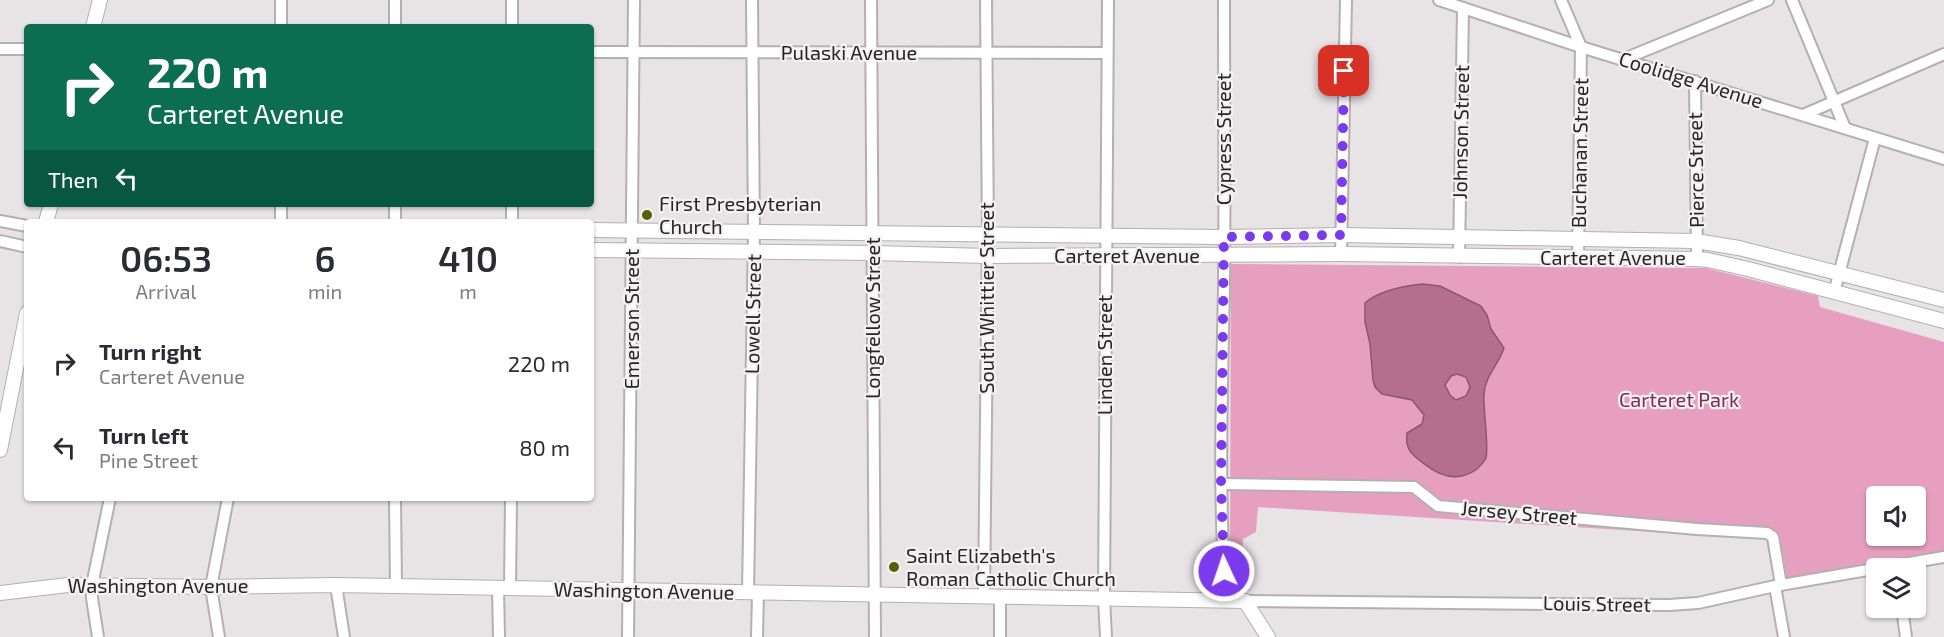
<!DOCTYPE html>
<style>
body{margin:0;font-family:"Exo 2",sans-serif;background:#f2f2f3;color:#2b2b33;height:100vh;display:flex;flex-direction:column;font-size:22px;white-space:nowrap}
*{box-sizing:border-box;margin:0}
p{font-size:20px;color:#7c7c81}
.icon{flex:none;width:33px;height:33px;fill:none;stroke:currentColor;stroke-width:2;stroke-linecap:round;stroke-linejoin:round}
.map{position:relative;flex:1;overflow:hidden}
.details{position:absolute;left:24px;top:219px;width:570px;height:282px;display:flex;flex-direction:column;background:#fff;border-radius:6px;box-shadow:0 2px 4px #0004}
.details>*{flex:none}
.top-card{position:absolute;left:24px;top:24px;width:570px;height:183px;border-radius:6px;box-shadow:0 2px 4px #0004;background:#0b6e4f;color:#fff;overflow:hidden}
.tools{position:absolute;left:1866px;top:486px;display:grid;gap:12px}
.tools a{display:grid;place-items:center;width:60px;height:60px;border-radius:6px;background:#fff;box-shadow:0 2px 4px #0004;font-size:30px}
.pin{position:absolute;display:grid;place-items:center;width:51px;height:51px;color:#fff;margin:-26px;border-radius:12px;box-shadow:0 3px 9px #0006}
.me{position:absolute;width:66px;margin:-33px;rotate:357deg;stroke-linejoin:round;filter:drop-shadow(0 0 4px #0008)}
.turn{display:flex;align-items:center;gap:21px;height:126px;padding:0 24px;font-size:27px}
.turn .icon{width:78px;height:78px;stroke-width:2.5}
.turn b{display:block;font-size:42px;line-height:51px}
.then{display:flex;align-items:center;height:57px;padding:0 24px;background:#0003;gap:12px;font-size:22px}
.eta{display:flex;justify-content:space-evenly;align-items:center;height:102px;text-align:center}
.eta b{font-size:36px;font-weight:600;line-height:42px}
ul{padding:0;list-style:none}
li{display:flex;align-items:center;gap:18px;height:84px;padding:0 24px}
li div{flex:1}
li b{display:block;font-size:22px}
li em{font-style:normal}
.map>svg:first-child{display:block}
</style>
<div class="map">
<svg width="1944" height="637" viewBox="0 0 1944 637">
<rect width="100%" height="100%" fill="#e8e3e5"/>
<path fill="#e79fbf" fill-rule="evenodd" d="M1231,264L1706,268L1818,296L1820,307L1944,342V556L1776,587L1766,539L1258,507L1256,532L1243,539L1240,587L1230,550ZM1876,496H1916V536H1876Z"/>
<path fill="#b46e8e" stroke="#89586e" stroke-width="1.5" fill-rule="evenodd" d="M1422,284L1440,286L1481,306L1487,315L1491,329L1504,348C1499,364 1485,376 1484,394C1483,410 1489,445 1486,458C1484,462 1480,466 1477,469C1458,483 1439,476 1423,463C1411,454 1405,449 1407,433L1422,424L1424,415L1412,400L1382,394L1375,387L1373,380L1370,344L1365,322V303C1380,290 1403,286 1422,284ZM1457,374L1466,377L1470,387L1466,396L1456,400L1450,395L1445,385L1451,376Z"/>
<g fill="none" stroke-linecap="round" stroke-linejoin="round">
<g stroke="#b4afb1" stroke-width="14">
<g id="minor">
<polyline points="871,0 875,637"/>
<path d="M1224,0C1224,96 1225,191 1224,287C1222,392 1218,496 1226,601"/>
<polyline points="1439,0 1581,47 1944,159"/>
<polyline points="1561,0 1581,47 1578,259"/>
<polyline points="1792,0 1845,128"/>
<polyline points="281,27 281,0"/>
<polyline points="395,27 395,0"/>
<polyline points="512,27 512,0"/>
<polyline points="0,49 27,49"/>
<polyline points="591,52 1107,53"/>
<polyline points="1624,59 1768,0"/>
<polyline points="1695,81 1697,259"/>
<polyline points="1803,115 1944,54"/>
<polyline points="281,204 281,222"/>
<polyline points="395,204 395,222"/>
<polyline points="512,204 512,222"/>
<polyline points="0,221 27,226"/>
<polyline points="0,241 27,247"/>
<polyline points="1341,254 1346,0"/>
<polyline points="1459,257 1463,8"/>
<polyline points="1834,293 1875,138"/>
<polyline points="1221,484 1414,487 1438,506 1697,529 1767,533 1773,537 1781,585"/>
<polyline points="395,498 396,586"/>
<polyline points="336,585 344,637"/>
<polyline points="1775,586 1784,637"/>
<polyline points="498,588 499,637"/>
<polyline points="510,588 511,498"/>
<polyline points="748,593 754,232 752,0"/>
<polyline points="984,596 988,235 986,0"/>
<polyline points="1245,601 1669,605 1698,603 1775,586 1944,557"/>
<polyline points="1902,608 1906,637"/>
<polyline points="98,637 92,598 92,585 110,498"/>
<polyline points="219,637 211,587 228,498"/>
<polyline points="628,637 634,0"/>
<polyline points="757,637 758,593"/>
<polyline points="1000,637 1000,597"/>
<polyline points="1106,637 1104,598 1108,0"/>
</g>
</g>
<g stroke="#b4afb1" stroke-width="16">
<g id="tertiary">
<polyline points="93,27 100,0"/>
<polyline points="46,222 51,204"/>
<polyline points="591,230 1224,237 1341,235 1696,241 1739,248 1944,300"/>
<polyline points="591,250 873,253 988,256 1341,254 1697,259 1708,260 1748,269 1944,321"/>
<polyline points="0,450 27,313"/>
<polyline points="0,593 68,585 211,587 336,585 1245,601 1268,637"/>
</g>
</g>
<use href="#minor" stroke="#fff" stroke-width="10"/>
<use href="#tertiary" stroke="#fff" stroke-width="14"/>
</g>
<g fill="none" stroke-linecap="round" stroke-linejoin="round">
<polyline stroke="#7c3aed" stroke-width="10" stroke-dasharray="0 18" points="1224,571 1221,484 1224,237 1341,235 1344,71"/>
</g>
<g fill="#556000" stroke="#f5f0f2" stroke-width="2">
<circle cx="647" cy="215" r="6"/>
<circle cx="894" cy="567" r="6"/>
</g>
<g text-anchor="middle" stroke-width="4.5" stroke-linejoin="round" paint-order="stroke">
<g font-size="20" fill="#262425" stroke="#f5f0f2">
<text x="849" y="60">Pulaski Avenue</text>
<text transform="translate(1691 80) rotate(17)" y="7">Coolidge Avenue</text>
<text transform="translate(1461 132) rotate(-89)" y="7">Johnson Street</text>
<text transform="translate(1224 139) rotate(-90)" y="7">Cypress Street</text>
<text transform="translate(1580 153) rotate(-89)" y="7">Buchanan Street</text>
<text transform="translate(1696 170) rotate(-91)" y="7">Pierce Street</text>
<text x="1127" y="263">Carteret Avenue</text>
<text x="1613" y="265">Carteret Avenue</text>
<text transform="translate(987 298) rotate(-90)" y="7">South Whittier Street</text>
<text transform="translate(753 314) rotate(-89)" y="7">Lowell Street</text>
<text transform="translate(873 318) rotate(-90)" y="7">Longfellow Street</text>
<text transform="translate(632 319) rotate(-90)" y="7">Emerson Street</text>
<text transform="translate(1105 355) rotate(-90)" y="7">Linden Street</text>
<text transform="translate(1519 513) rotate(5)" y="7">Jersey Street</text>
<text x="158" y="593">Washington Avenue</text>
<text transform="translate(644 591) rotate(1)" y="7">Washington Avenue</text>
<text transform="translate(1597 604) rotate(1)" y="7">Louis Street</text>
</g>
<g font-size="20" fill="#262425" stroke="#f5f0f2" text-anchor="start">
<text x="659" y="211">First Presbyterian<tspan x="659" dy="23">Church</tspan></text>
<text x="906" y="563">Saint Elizabeth's<tspan x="906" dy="23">Roman Catholic Church</tspan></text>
</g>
<g font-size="20" fill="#7e2856" stroke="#f5f0f2">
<text x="1679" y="407">Carteret Park</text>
</g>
</g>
</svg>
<div class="tools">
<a><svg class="icon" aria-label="sound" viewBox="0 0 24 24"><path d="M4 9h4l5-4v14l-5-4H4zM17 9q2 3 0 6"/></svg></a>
<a><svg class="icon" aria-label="layers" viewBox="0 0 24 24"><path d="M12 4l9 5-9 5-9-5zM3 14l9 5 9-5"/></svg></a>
</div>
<div class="pin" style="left:1344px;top:71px;background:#d93025"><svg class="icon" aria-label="arrive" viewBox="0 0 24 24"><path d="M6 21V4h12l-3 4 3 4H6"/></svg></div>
<svg class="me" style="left:1224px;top:571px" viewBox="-20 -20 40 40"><circle r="17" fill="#7c3aed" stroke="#fff" stroke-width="3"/><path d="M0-11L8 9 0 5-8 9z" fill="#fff"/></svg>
<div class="top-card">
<div class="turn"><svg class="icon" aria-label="right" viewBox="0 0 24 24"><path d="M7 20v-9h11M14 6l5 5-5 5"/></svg><div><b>220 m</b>Carteret Avenue</div></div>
<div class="then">Then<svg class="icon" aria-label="left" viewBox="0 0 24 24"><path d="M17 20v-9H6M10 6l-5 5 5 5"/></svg></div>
</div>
<section class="details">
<div class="eta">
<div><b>06:53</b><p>Arrival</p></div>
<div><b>6</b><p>min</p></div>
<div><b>410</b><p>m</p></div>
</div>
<ul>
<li><svg class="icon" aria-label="right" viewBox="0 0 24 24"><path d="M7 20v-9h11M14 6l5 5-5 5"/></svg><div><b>Turn right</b><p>Carteret Avenue</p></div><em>220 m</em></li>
<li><svg class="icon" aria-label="left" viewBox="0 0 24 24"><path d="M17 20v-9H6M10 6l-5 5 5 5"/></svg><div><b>Turn left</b><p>Pine Street</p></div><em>80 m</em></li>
</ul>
</section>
</div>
